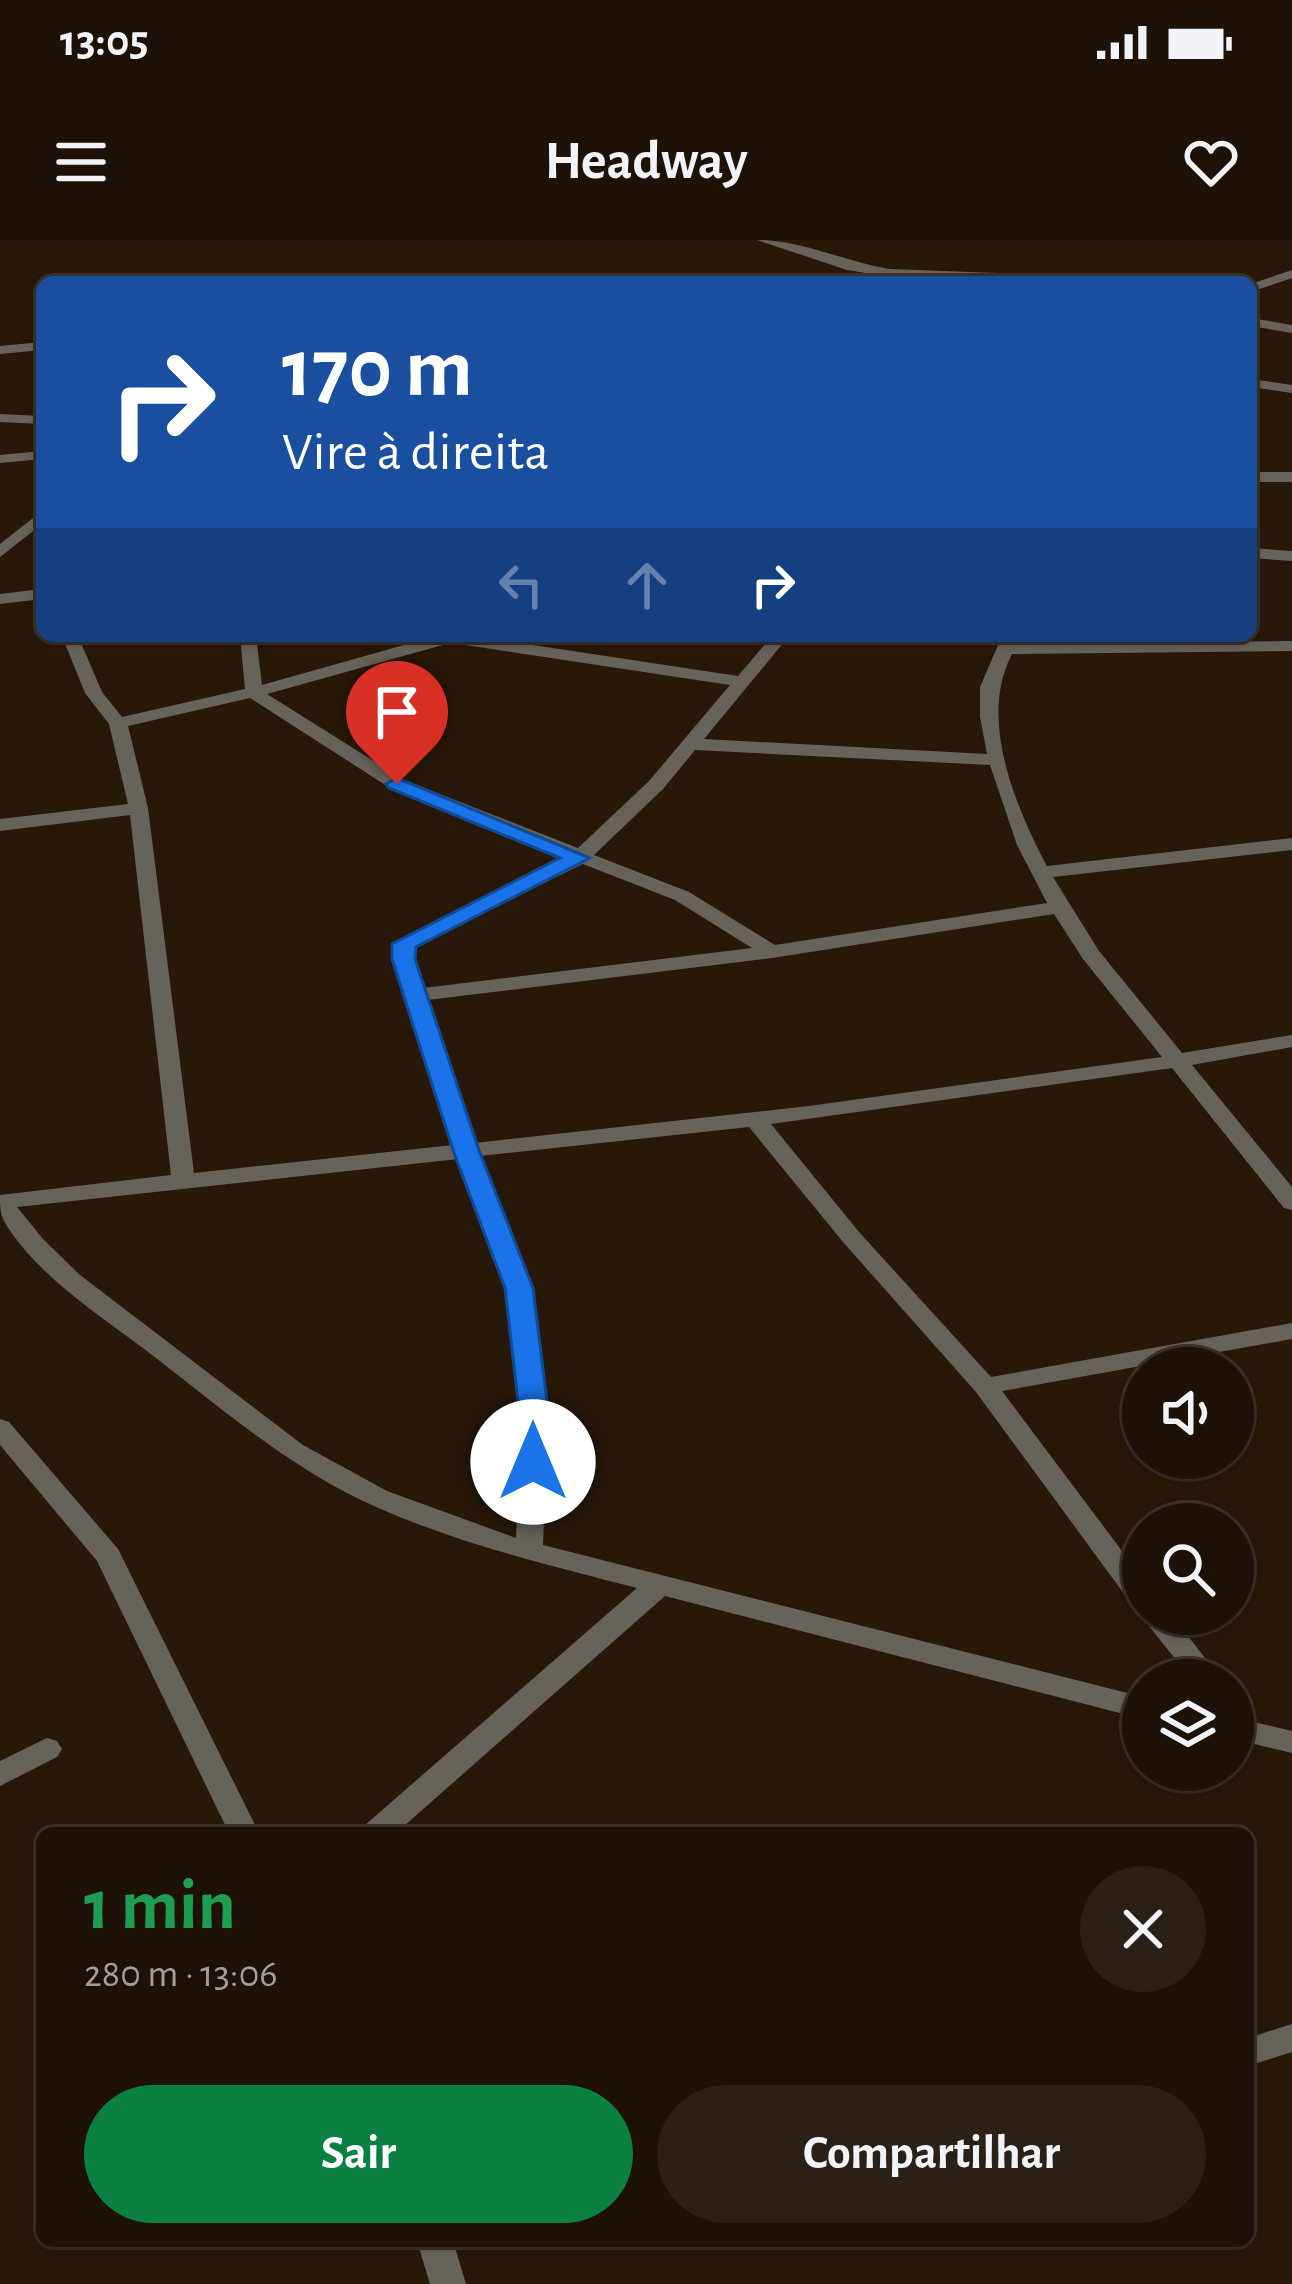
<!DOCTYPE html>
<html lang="pt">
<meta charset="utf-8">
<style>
body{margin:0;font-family:"Alegreya Sans",sans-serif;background:#2b2016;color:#f1f3f6;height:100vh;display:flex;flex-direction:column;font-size:45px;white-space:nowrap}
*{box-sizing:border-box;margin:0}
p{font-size:39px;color:#a19e9c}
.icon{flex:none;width:66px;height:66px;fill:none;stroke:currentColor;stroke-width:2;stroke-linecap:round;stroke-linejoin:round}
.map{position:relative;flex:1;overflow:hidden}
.side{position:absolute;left:36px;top:1587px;width:1218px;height:420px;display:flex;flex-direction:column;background:#1e1208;border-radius:18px;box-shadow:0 3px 9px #0004,0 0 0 3px #3c3229}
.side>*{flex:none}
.banner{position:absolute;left:36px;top:36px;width:1221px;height:366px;border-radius:18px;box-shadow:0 3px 9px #0004,0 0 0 3px #3c3229;background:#1a4fa0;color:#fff;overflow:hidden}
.buttons{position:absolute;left:1122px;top:1107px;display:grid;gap:24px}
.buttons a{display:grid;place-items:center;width:132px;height:132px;border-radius:50%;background:#1e1208;box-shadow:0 3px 9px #0004,0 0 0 3px #3c3229;font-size:60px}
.pin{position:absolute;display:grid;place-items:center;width:102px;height:102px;color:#fff;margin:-123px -51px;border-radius:50% 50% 50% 0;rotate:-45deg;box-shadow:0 0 12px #0007}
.pin .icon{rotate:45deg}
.me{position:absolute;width:132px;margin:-66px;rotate:0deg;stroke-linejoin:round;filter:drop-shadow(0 0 9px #0008)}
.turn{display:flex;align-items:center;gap:42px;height:252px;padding:0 48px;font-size:54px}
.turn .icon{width:156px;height:156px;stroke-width:2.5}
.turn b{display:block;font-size:84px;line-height:102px}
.lanes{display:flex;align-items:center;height:114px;padding:0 48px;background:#0003;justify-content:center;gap:60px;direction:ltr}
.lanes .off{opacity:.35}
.round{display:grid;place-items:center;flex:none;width:126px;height:126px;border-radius:63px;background:#2b2016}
.overview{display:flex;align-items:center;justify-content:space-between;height:204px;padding:0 48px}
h1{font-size:72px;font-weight:700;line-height:90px;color:#1e9e55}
.primary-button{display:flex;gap:24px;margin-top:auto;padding:24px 48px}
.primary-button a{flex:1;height:138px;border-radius:72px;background:#0b8043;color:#fff;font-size:48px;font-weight:700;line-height:138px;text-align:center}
.primary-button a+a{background:#2b2016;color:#f1f3f6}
.status{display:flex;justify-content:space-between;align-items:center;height:84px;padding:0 60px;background:#1e1208;direction:ltr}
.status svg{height:33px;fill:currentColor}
header{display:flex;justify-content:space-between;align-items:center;height:156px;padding:0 48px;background:#1e1208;font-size:54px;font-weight:700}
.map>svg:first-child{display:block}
</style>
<div class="status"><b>13:05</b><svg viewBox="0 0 49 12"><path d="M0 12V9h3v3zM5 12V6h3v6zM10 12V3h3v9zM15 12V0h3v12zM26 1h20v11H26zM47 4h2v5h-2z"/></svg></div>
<header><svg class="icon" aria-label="menu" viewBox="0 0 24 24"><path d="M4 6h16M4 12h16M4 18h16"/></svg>Headway<svg class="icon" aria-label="heart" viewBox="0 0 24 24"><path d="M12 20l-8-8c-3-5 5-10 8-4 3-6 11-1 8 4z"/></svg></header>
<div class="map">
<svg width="1292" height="2044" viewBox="0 0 1292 2044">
<rect width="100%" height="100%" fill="#28180a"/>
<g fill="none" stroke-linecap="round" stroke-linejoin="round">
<g fill="#68635a" fill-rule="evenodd">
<path d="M757,0C801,0 846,22 890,29L1129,38L1135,42L890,37L847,30Z"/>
<polygon points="1292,30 1292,38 1251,52 1251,44"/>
<polygon points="1251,78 1292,85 1292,93 1251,86"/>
<polygon points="42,102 42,110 0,114 0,106"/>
<polygon points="1251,139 1292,145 1292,153 1251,147"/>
<polygon points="0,174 42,176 42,184 0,182"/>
<polygon points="42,211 42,219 0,223 0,215"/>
<rect x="1251" y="232" width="41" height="10"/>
<polygon points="42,271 42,284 0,317 0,304"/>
<polygon points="1251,308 1292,311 1292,321 1251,318"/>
<polygon points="42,349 42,359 0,364 0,354"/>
<path d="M62,396H78L102,452L122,477L245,449L240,396H256L262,445L436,396H473L738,436L772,396H789L704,499L987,514L980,477V447L1002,396H1018L1016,404L1292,401V411L1012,414C978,478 1015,566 1047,626L1292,598V610L1053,637L1099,711L1182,813L1292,795V807L1192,825L1292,947V970L1284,968L1172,828L771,884L859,992L991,1137L1292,1083V1099L1002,1151L1143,1339V1369L1133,1366L976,1152L843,1002L749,887L480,916L531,1048L548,1178L543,1305L1143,1457V1479L665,1356L396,1593H361L365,1585L637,1348C548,1325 459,1304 374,1266C289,1228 220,1167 147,1111C98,1074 36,1035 4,981C0,973 0,965 0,955L171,935L130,575L0,591V579L128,564L109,484L85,453ZM450,403H452L730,445L649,541L578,608L404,540L267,454ZM250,458L390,548L566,617L394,703L393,719L453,905L194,933L148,568L128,486ZM695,510L990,525L1017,605L1047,663L775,705L689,652L594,615L663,549ZM583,624L675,660L752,708L423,748L413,719L414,706ZM1054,674L1083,719L1162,817L809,866L475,903L427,760L772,718ZM458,919L507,1048L522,1178L516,1298L387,1251L303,1205L80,1035L43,999L17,967Z"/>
<polygon points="0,1179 9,1182 118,1309 259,1593 229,1593 97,1321 0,1205"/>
<polygon points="1143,1371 1143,1374 1171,1374 1222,1440 1192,1440 1145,1381 1141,1374"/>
<polygon points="1233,1477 1292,1491 1292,1513 1233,1499"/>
<polygon points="47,1498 57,1501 62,1509 57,1517 0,1546 0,1521"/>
<polygon points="1292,1784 1292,1812 1248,1826 1248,1798"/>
<polygon points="417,2001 453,2001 466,2044 430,2044"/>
</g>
</g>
<polygon fill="#1a73e8" stroke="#114b97" stroke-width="3" points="397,538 590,618 416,707 415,719 480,913 533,1048 549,1178 548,1222 533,1232 518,1222 520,1178 505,1048 454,913 392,719 392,704 560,618 389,548 386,544"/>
</svg>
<div class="buttons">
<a><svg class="icon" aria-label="sound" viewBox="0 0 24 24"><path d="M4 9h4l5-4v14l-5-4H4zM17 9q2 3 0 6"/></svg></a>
<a><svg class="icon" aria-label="search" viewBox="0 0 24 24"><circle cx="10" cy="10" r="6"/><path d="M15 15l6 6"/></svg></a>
<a><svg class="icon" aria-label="layers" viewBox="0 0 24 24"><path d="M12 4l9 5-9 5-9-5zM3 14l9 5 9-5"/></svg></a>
</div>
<div class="pin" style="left:397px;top:544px;background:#d93025"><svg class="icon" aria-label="arrive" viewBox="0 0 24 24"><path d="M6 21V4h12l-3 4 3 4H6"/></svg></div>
<svg class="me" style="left:533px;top:1222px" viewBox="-20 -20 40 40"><circle r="19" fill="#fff"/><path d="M0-13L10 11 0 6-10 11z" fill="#1a73e8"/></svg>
<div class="banner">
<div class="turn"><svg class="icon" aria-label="right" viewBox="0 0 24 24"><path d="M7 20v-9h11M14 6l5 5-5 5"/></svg><div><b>170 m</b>Vire à direita</div></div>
<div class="lanes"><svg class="icon off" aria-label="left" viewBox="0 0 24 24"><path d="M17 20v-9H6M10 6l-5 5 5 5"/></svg><svg class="icon off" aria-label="ahead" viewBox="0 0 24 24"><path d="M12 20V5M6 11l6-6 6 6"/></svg><svg class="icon" aria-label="right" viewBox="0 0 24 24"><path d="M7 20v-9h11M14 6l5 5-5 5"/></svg></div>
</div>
<section class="side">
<div class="overview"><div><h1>1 min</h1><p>280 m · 13:06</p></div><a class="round"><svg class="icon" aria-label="close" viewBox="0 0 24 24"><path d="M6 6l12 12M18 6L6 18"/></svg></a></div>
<div class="primary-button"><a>Sair</a><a>Compartilhar</a></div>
</section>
</div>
